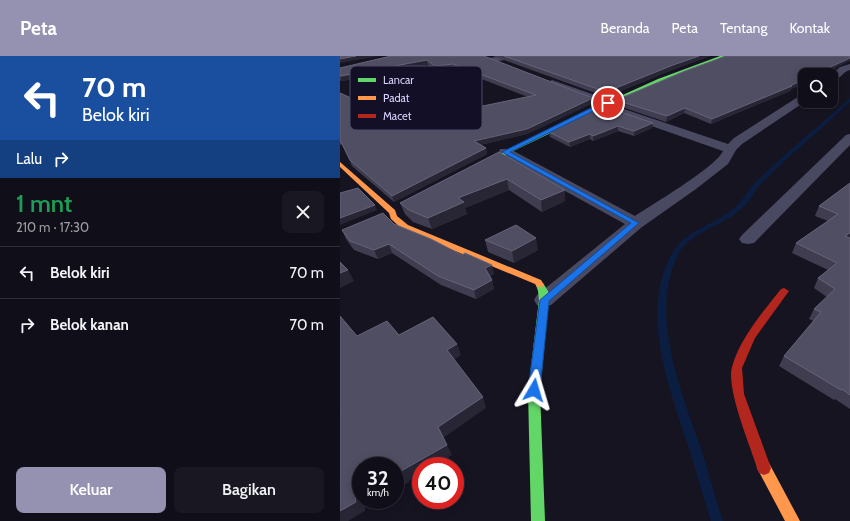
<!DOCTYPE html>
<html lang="id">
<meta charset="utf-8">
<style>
body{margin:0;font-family:Cabin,sans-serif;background:#191822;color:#f1f3f6;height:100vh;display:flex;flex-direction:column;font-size:15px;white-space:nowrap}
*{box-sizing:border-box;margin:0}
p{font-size:13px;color:#9c9ca2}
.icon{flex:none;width:22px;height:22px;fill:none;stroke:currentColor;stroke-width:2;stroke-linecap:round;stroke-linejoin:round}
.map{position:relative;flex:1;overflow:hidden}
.sheet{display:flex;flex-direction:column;background:#100f19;width:340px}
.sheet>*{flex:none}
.hud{background:#1a4fa0;color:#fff;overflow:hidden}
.fabs{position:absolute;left:458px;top:12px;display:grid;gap:8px}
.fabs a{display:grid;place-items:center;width:40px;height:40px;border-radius:8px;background:#100f19;box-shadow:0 2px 10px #0003,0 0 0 1px #302f38;font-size:20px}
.speed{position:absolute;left:12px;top:401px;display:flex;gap:8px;font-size:20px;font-weight:700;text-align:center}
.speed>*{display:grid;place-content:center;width:52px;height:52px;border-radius:50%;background:#100f19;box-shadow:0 2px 10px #0003,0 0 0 1px #302f38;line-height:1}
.speed small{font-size:10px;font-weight:400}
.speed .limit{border:6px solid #d22;background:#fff;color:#111}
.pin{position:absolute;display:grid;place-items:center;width:34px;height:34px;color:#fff;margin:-17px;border:2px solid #fff;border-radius:50%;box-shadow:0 1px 4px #0007}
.me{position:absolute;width:44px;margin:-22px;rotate:7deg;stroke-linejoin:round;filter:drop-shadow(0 0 3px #0008)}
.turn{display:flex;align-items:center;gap:14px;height:84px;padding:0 16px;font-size:18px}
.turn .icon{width:52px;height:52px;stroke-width:2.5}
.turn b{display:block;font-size:28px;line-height:34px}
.then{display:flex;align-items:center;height:38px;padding:0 16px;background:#0003;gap:8px;font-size:15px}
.round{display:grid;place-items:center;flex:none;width:42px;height:42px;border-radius:8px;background:#191822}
.summary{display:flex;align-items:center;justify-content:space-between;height:68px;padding:0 16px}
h1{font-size:24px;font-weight:600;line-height:30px;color:#1e9e55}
.primary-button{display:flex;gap:8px;margin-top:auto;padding:8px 16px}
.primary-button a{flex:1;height:46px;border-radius:8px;background:#9591b1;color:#fff;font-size:16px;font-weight:600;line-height:46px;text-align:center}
.primary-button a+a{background:#191822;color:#f1f3f6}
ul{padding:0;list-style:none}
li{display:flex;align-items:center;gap:12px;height:52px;padding:0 16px;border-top:1px solid #302f38}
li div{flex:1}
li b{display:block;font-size:15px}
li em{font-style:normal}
header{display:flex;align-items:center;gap:24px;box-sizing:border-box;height:56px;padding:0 20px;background:#9591b1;color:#fff}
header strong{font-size:19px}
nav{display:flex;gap:22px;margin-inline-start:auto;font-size:14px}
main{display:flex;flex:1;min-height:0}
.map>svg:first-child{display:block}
</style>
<header>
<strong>Peta</strong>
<nav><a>Beranda</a><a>Peta</a><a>Tentang</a><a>Kontak</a></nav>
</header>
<main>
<section class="sheet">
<div class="hud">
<div class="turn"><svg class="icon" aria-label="left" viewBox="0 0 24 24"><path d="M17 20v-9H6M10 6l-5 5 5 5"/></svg><div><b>70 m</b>Belok kiri</div></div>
<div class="then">Lalu<svg class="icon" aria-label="right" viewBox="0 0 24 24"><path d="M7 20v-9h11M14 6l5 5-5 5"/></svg></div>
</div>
<div class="summary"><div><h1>1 mnt</h1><p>210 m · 17:30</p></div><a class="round"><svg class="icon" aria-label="close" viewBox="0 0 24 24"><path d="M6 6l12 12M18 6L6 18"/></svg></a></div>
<ul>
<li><svg class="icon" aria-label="left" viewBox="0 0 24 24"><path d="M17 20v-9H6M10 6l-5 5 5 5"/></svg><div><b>Belok kiri</b></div><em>70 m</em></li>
<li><svg class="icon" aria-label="right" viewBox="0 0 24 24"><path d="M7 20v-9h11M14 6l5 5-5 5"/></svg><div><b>Belok kanan</b></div><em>70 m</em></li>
</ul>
<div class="primary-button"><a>Keluar</a><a>Bagikan</a></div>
</section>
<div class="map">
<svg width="510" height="465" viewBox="0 0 510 465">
<rect width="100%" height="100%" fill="#161421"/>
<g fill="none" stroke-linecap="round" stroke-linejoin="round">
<path fill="#0b1e41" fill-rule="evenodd" d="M509,43H510V46C481,74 449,99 421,128C415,134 412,141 407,147C402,153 396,157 391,161C375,171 348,180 339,197C308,256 341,335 361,393C369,417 375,441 383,465H371C363,441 357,417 349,393C331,337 302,265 327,208C329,203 331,198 334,194C348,174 375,168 393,153C403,146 407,134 416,126C445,97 478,71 509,43Z"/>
<g fill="#4a4962" fill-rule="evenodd">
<polygon points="160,0 176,0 175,2 153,6 149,4 150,2"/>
<path d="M510,8V14C502,16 499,25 491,27V19L500,11Z"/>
<path d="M212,24L272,45L273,47L272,49L388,88L394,82L461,39L465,38L466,45L402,88L396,94L388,108L356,133L302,171L211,249L204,251L197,249L194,244L197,239L285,168L160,99L159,96L160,93H170L295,160C313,148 376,111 383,95L257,51L256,49L257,47L209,29L207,27Z"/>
<polygon points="510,78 510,89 414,187 408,188 402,187 399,183 402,179 506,79"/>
</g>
<g fill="#63d668" fill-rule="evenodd">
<polygon points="380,0 385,0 290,39 138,112 133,111 256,51 318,23"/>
<polygon points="200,226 203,227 208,235 209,244 200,335 205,465 191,465 188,335 199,244 198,235 196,229"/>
</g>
<g fill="#ff974d" fill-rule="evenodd">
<polygon points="0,106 55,154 57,160 68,169 201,224 204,229 203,231 197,231 195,228 62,173 51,163 49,157 0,111"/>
<polygon points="424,405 429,407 460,465 445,465 417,412 419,407"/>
</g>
<path fill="#b3261e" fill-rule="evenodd" d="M444,232L449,235L415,282L402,312L404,338L431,412L429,417L424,419L419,417L417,412C410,389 386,333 392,311C400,282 423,256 441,233Z"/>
</g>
<g fill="#403d50">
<polygon points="144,0 253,47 187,78 140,89 146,92 147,98 54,146 12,110 2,88 0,89 0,37 73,73 138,55 138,51 188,41 113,12 96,15 88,9 2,25 0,24 0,12"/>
<polygon points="153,0 370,0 332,14 266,41"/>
<polygon points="465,19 465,27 451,33 450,35 371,68 344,57 326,66 276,49 276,44"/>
<polygon points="263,50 312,72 294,80 278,75 253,85 250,83 230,91 210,81 209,76"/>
<polygon points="159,96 225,145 202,156 169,134 125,152 127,158 92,173 73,166 65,158 60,147"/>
<polygon points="510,127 510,353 495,343 494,344 439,310 444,300 474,265 469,263 474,253 487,241 474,232 478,222 488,214 452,197 456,187 488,165 475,160 479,150"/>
<polygon points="54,168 154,218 150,220 152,224 154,233 136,243 101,229 52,197 38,203 14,194 6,183 2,174"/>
<polygon points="145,184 198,194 174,207 148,196"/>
</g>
<g fill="#282635">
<polygon points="16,0 39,0 0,7 0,3"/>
<polygon points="359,0 370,0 332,14 266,41 266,36 333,9"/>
<polygon points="510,2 510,5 481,19 473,19"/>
<polygon points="87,4 88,9 2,25 0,21"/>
<polygon points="113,8 113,12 96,15 95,10"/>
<polygon points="465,23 465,27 451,33 450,35 371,68 372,63 450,30"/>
<polygon points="253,42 253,47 187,78 135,90 134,85"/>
<polygon points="345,52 344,57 326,66 327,60"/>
<polygon points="313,67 312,72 294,80 294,75"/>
<polygon points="278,70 278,75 253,85 253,80"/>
<polygon points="250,78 250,83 230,91 229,86"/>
<polygon points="146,92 147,98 54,146 52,140"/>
<polygon points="167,123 169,134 125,152 127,158 92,173 88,162 118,142"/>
<polygon points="225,134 225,145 202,156 201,144"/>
<polygon points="35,149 37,154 0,169 0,162"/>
<polygon points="510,177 510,183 505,180"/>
<polygon points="196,182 198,194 174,207 172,195"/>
<polygon points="49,188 52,197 38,203 34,194"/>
<polygon points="152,209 154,218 147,221 145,212"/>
<polygon points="8,214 14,225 0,232 0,217"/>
<polygon points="152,224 154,233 136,243 134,234"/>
<polygon points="117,288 121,299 111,306 107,294"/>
<polygon points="143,341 146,352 103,382 98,371"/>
<polygon points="107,389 112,399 93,410 81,410 81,417 69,425 69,426 55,434 55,420 61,415"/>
<polygon points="21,439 21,444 38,444 25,452 25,455 8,465 0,465 0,455 15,443"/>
</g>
<g fill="#504e63" stroke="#66637b">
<polygon points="0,0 16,0 0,3"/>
<polygon points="51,0 144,0 253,42 187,73 134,85 146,92 52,140 10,104 0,84 0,37 38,54 42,53 73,73 142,54 138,51 196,39 113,8 95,10 87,4 0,20 0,12"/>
<polygon points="164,0 359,0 333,9 266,36"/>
<polygon points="386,0 510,0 510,2 473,19 465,19 465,23 450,30 452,30 372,63 345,52 327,60 276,44 345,15"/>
<polygon points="263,50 313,67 294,75 278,70 253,80 250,78 229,86 209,76"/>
<polygon points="159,96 225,134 201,144 167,123 118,142 124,146 88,162 69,154 60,147"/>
<polygon points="510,127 510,177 505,180 510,182 510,339 502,333 501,334 444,300 481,256 474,253 495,233 478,222 497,207 456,187 498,158 479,150"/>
<polygon points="18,132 35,149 0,162 0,137"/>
<polygon points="43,157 54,168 91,183 122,199 125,197 152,209 145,212 152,224 134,234 98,220 49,188 34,194 10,185 2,174"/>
<polygon points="176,169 196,182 172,195 145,184"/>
<polygon points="0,206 8,214 0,217"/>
<polygon points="0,260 17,280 47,265 59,279 93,261 117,288 107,294 143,341 98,371 107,389 61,415 62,416 55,420 55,410 21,410 21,439 15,443 16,446 0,455 0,358 1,357 0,355"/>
</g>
<polygon fill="#1a73e8" stroke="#114b97" points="268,45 270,48 257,53 170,96 299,167 209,245 200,334 198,338 194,339 190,338 188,334 200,244 291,167 162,96 253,51"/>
<rect x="10" y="10" width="132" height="64" rx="6" fill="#130f26" stroke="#4e4a67" stroke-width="1"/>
<rect x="18" y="22" width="18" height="4" fill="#63d668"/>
<rect x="18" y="40" width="18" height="4" fill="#ff974d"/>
<rect x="18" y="58" width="18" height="4" fill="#b3261e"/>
<g font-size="11" fill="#d9d4ff">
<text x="43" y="28">Lancar</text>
<text x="43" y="46">Padat</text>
<text x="43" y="64">Macet</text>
</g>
</svg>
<div class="fabs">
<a><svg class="icon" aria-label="search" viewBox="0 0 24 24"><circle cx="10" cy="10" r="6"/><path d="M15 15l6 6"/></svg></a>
</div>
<div class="speed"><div>32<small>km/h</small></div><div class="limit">40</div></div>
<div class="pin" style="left:268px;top:47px;background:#d93025"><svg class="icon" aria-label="arrive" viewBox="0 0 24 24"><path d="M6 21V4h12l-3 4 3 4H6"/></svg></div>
<svg class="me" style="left:194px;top:334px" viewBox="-20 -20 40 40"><path d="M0-17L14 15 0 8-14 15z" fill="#1a73e8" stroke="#fff" stroke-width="4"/></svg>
</div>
</main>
